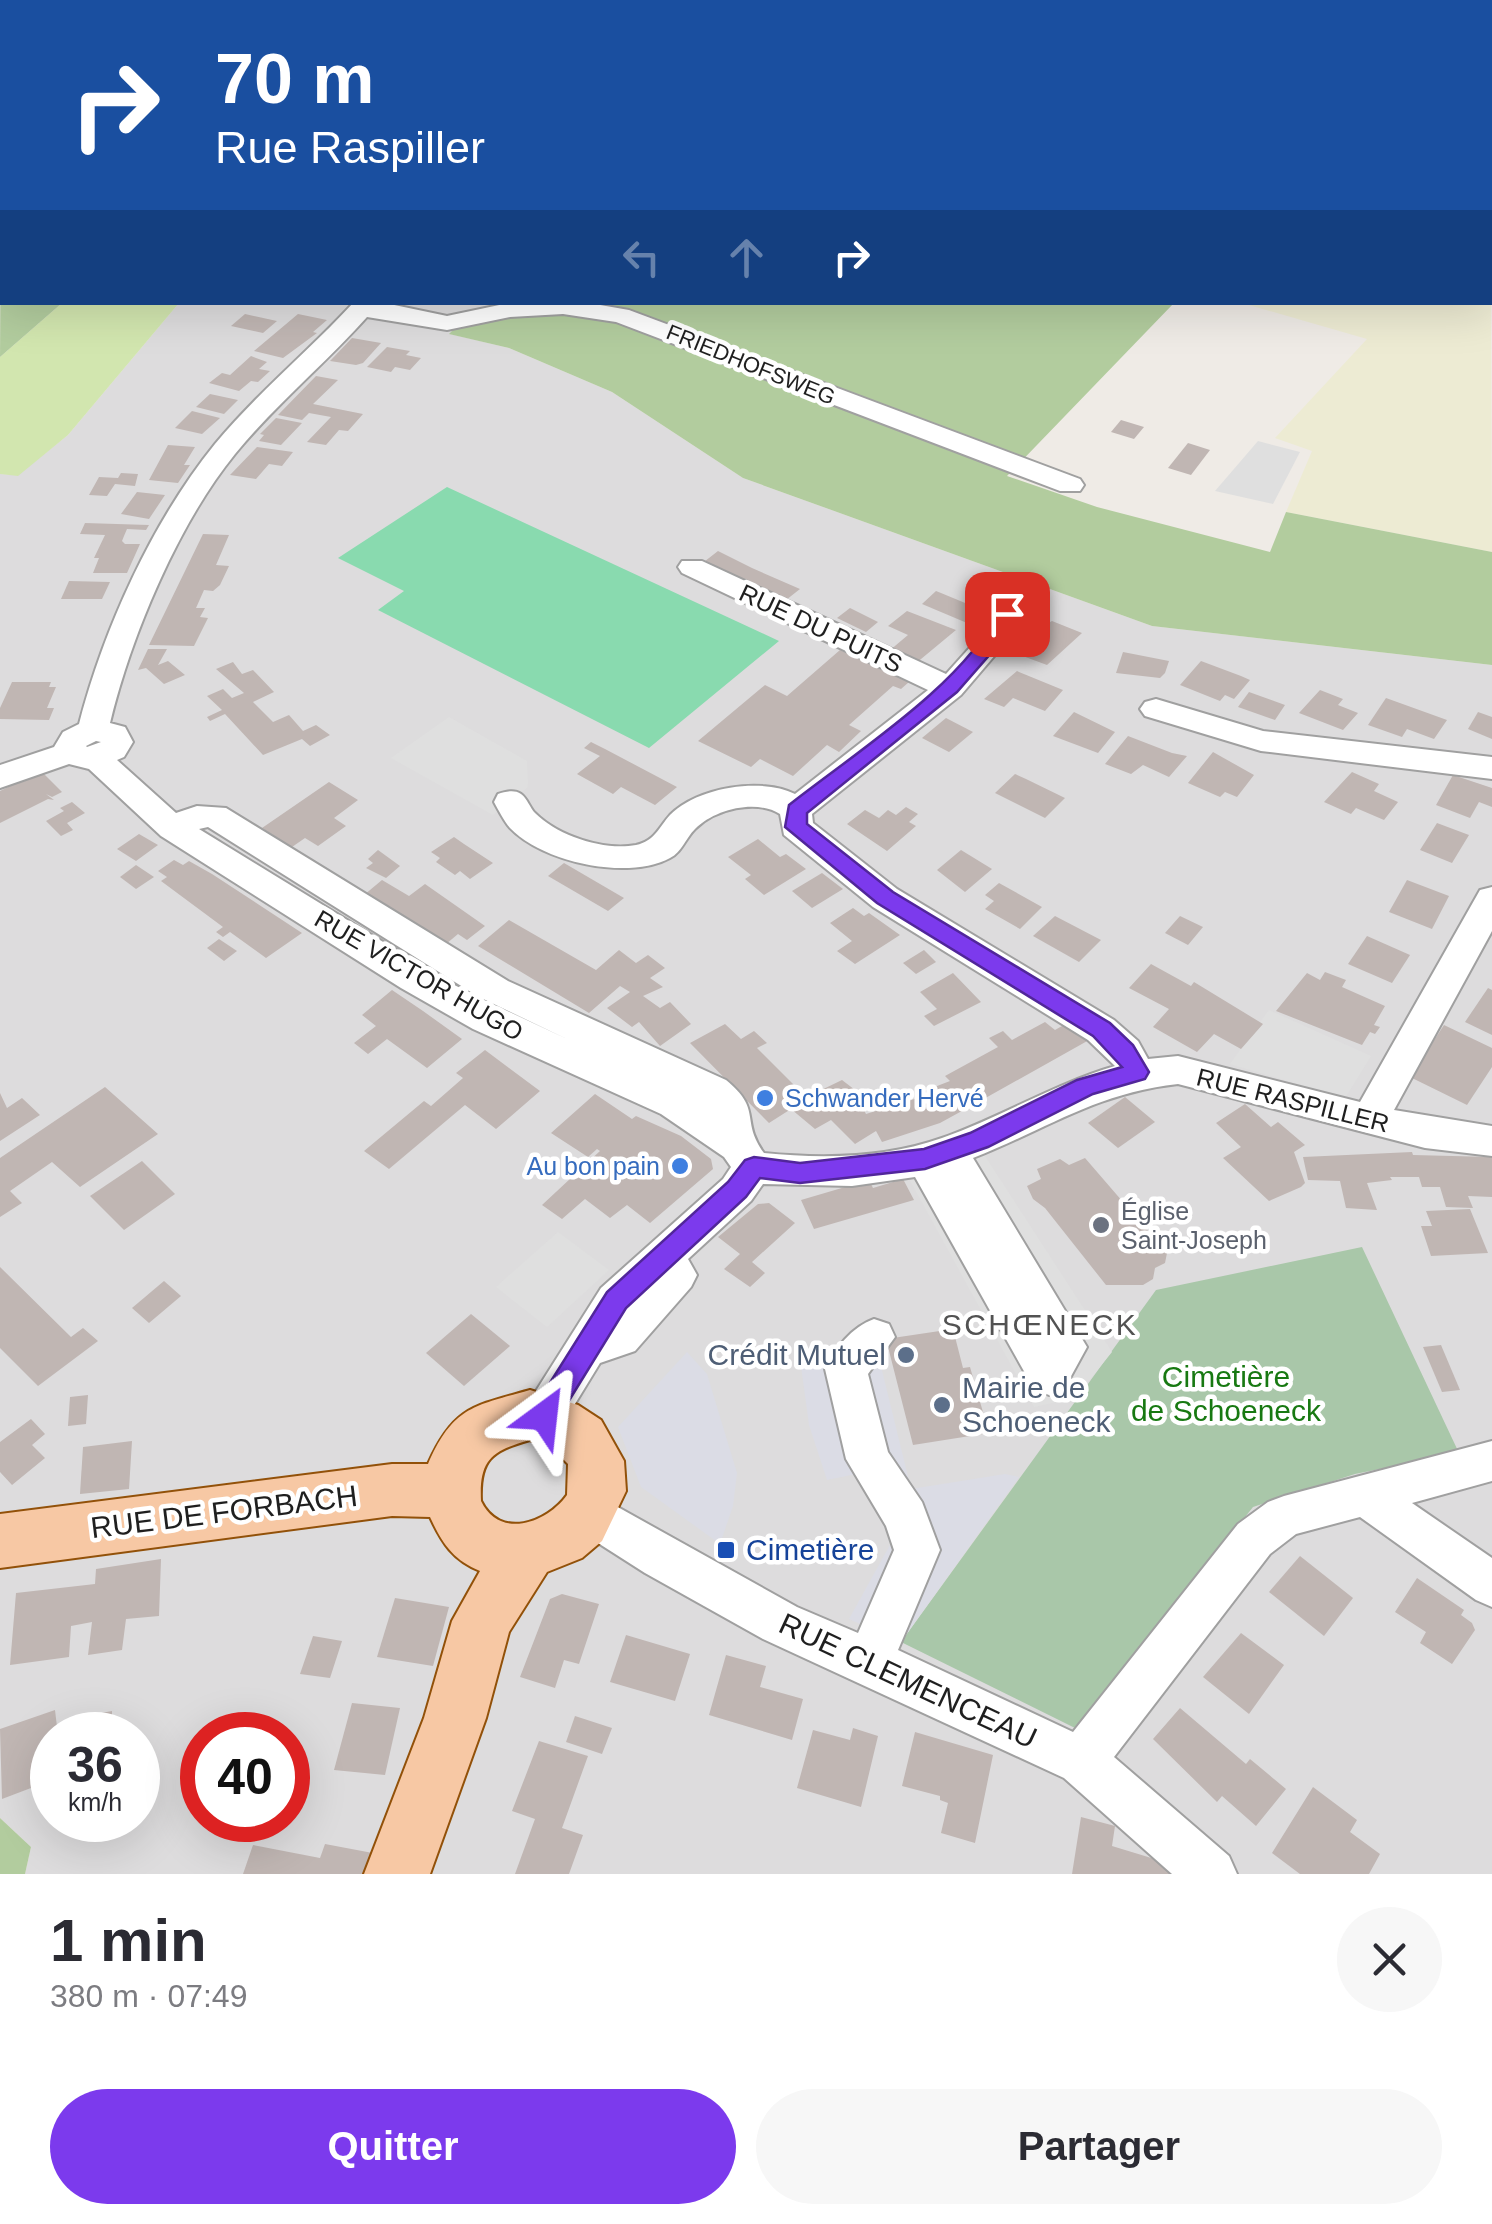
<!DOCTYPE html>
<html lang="fr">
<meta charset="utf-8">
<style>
body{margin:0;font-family:Helvetica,sans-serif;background:#f7f7f7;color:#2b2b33;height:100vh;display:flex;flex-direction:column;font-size:38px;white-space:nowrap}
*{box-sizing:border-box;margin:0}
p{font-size:32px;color:#7c7c81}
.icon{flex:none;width:55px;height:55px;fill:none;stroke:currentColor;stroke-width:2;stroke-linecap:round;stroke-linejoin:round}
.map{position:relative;height:1874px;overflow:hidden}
.details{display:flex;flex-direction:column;background:#fff;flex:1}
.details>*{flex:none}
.top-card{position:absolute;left:0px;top:0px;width:1492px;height:305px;box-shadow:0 10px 40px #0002;background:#1a4fa0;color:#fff;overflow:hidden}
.speed{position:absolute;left:30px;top:1712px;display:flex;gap:20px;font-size:50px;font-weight:700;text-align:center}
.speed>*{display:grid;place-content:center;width:130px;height:130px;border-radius:50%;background:#fff;box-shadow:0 10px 40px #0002;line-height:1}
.speed small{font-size:25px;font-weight:400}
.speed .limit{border:15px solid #d22;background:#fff;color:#111}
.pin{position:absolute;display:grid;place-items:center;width:85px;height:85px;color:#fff;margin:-42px;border-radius:20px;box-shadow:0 5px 15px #0006}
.me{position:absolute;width:110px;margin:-55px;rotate:30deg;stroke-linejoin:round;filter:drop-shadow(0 0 8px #0008)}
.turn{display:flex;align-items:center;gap:35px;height:210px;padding:0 50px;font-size:45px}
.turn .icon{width:130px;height:130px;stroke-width:2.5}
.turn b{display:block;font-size:70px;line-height:85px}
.lanes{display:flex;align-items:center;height:95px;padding:0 50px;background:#0003;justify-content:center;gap:50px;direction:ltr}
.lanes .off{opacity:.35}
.round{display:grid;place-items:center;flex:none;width:105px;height:105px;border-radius:52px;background:#f7f7f7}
.headline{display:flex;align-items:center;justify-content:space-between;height:170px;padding:0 50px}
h1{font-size:60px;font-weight:700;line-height:75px}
.primary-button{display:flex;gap:20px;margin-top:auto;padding:20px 50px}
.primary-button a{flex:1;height:115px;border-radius:60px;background:#7c3aed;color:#fff;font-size:40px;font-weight:700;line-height:115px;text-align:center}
.primary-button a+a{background:#f7f7f7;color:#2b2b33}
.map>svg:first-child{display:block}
</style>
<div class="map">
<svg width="1492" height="1874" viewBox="0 0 1492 1874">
<rect width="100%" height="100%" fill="#efebe6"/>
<path fill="#dddcdd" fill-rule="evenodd" d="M179,303H506L497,319L457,326L450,334L509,348L612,392L743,478L1152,626L1492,665V1874H25L31,1847L0,1818V474L18,475L68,435ZM52,1735H138V1820H52ZM202,1735H288V1820H202Z"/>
<polygon fill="#edebd3" points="1490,122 1492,552 1286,512 1312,451 1275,438 1367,339 1242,303 1490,302"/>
<polygon fill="#d2e6af" points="62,303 179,303 68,435 18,476 0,474 0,357"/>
<g fill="#b2cc9e">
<polygon points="439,0 952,0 438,2"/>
<polygon points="2,37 2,302 62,303 0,357"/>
<polygon points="506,302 1174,303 1007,476 1097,507 1270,552 1286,512 1492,552 1492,665 1152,626 743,478 612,392 509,348 449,334 457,326 497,319"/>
<polygon points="0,1818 31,1847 25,1874 0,1874"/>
</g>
<polygon fill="#a9c7a9" points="1362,1247 1459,1453 1355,1474 1253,1507 1077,1729 901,1642 1156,1290"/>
<polygon fill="#89daaf" points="447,487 779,641 649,748 378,610 404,591 338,558"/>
<g fill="#dfdfdf">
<polygon points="1258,441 1300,452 1273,504 1215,491"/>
<polygon points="449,717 527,761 528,787 493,815 391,758"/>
<polygon points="1269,1010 1371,1056 1345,1098 1230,1064"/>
<polygon points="983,1153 1112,1352 1075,1398 1034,1407 907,1175 959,1164"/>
<polygon points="558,1232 609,1270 547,1327 496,1287"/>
</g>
<g fill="#dbdce5">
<polygon points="687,1352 707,1374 737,1473 733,1506 720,1544 641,1487 618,1427"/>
<polygon points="878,1354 911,1489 1005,1474 1019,1477 901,1642 849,1619 896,1534 861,1473 827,1480 809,1425 801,1366"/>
</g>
<g fill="#c0b6b3">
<polygon points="245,314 277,321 263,333 231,326"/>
<polygon points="298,314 327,320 313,332 317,333 283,358 254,351"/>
<polygon points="352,338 381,343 363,363 356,365 330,361"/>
<polygon points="387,347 410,351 406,355 421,358 410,370 395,367 391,372 367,367"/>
<polygon points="251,356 267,362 259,369 270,371 258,382 251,381 239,391 209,383 222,373 230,375"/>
<polygon points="316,376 338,380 313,404 363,414 348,431 339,430 326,445 307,442 331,417 309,413 302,420 278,415"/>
<polygon points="210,394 238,400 224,414 196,407"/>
<polygon points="192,411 220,418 202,434 175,428"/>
<polygon points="276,418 302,423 281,445 259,441 264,435 260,434"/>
<polygon points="1121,420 1144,427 1134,439 1111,432"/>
<polygon points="1188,443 1210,450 1191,475 1168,468"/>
<polygon points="168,445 195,447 184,465 190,465 178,483 149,480"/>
<polygon points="257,447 293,452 282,466 269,464 256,479 230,475"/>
<polygon points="121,473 138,474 135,486 115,484 107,496 89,495 99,477 118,478"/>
<polygon points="137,492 165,495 149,519 121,514"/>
<polygon points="85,523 149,525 146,530 127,529 124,536 122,541 125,544 140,544 127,573 93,573 99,558 94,558 105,535 80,534"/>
<polygon points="203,534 229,535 216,565 229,566 220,585 213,591 204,590 196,608 205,608 200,617 208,618 194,646 149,645"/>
<polygon points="718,551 752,568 800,589 786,600 700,565"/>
<polygon points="69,581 110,582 102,599 61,599"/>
<polygon points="936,591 941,593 982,610 967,623 922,604"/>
<polygon points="850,608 878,622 866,632 837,618"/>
<polygon points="907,611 956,630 915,664 889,651 908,635 888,626"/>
<polygon points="1052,621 1082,633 1047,665 1020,655 1031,644 1027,642 1035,630"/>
<polygon points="148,649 167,649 158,665 168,661 185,675 164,684 146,668 138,670"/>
<polygon points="840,650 909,682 901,689 893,686 849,725 861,731 839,752 827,745 793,776 760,759 751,767 698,741 765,685 787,696"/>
<polygon points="1123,652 1169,661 1165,673 1160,678 1116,673"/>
<polygon points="1201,661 1241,676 1250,680 1234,699 1225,695 1220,701 1180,685"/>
<polygon points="233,662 242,674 253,670 274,692 253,702 273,722 289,715 303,731 316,725 330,735 310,746 302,739 263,755 225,714 210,721 207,717 222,710 207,696 223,689 232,698 244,693 216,669"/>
<polygon points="1017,671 1019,672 1063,690 1045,711 1013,698 1004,707 984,699"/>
<polygon points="12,682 51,682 49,687 56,687 47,708 54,708 49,720 0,719 0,708"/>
<polygon points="1320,690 1343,699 1338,705 1358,713 1343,730 1299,713"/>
<polygon points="1249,692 1285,705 1275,720 1238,707"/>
<polygon points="1386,698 1447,720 1434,739 1407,729 1402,737 1368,725"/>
<polygon points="1074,712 1115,732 1098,753 1053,736"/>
<polygon points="1478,712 1492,717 1492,739 1468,729"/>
<polygon points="946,718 973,732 949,752 922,738"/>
<polygon points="1128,736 1172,753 1187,756 1169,777 1143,765 1131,774 1105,764"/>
<polygon points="591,742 605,749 677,787 655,805 621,787 613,794 577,774 600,756 584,748"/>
<polygon points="1213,752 1254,775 1237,797 1225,792 1220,797 1188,783"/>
<polygon points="41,771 62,792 52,797 46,794 54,800 48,799 0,823 0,791"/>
<polygon points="1352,772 1379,784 1374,791 1398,802 1384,820 1356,808 1351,814 1324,802"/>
<polygon points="1015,774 1026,779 1065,798 1045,818 995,793"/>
<polygon points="1453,775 1492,788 1492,807 1479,802 1470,818 1436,805"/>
<polygon points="329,782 358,800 334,818 346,826 318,846 305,838 292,847 262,828"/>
<polygon points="72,802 85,813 67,823 73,830 61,836 46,821 64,811 60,808"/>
<polygon points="906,807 918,814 909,822 916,826 887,851 847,824 865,810 879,818 888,810 896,815"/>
<polygon points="1437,823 1469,835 1452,863 1420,850"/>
<polygon points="139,834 158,845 136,861 117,849"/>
<polygon points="454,837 464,844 493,863 470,879 460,871 455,875 436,862 440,858 431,852"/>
<polygon points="758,839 780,857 786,854 806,869 764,895 745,879 751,875 728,857"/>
<polygon points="378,850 400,866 386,878 366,868 373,863 368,859"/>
<polygon points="961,850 992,869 965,892 937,870"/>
<polygon points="174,860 183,865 189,861 212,874 302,933 266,958 230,932 223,937 216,932 223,927 161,881 167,877 158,871"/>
<polygon points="564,863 624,898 608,911 548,876"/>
<polygon points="136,865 154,877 136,889 120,877"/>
<polygon points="822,873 843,889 812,908 792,891"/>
<polygon points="382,880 409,896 425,884 485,926 467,940 458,934 446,944 364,895"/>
<polygon points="1407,880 1449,896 1432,929 1389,912"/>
<polygon points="999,883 1042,907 1020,929 985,909 994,901 985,895"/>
<polygon points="853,908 864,916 869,913 900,935 855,964 837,951 852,941 830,923"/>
<polygon points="1055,916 1101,940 1079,962 1033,936"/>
<polygon points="1180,916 1203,927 1188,945 1165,933"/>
<polygon points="509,920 596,970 619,950 636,963 648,955 665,968 650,978 663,987 643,996 660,1008 670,1002 691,1024 660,1046 639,1022 632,1027 607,1008 630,992 620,986 589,1013 478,946"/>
<polygon points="1367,936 1410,955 1392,983 1348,964"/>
<polygon points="219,939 237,951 224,961 207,948"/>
<polygon points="924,950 936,962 916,974 903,963"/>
<polygon points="1151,964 1191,986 1194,982 1263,1024 1241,1049 1214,1034 1197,1052 1153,1027 1169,1009 1129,988"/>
<polygon points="1325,972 1346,980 1342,987 1385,1006 1374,1025 1380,1027 1375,1034 1370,1032 1362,1045 1276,1011 1307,973 1320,980"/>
<polygon points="953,973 981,1002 934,1026 924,1016 937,1009 920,992"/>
<polygon points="1488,988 1492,990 1492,1035 1465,1022"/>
<polygon points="392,990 423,1011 462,1039 427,1068 387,1039 368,1054 354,1043 376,1026 362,1015"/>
<polygon points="1045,1022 1055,1030 1069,1022 1089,1040 973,1105 959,1090 971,1106 940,1123 882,1142 876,1131 855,1144 831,1120 815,1129 791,1109 769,1123 690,1043 725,1024 741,1039 754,1031 767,1043 757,1048 802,1093 806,1091 811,1095 842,1080 859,1093 856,1094 866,1114 921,1097 919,1093 950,1081 945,1076 998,1047 989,1038 1003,1031 1012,1040"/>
<polygon points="1444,1025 1492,1048 1492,1067 1467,1105 1410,1077"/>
<polygon points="485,1050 540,1091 496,1129 465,1105 389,1169 364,1151 424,1101 431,1106 463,1078 456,1073"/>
<polygon points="105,1087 158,1134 80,1187 52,1162 10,1191 22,1203 0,1217 0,1158"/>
<polygon points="0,1093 7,1108 22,1098 40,1115 0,1141"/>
<polygon points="595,1094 632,1119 636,1116 681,1136 711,1159 713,1169 650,1223 627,1205 610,1218 585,1199 562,1219 542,1205 600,1151 597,1149 588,1157 551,1133"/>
<polygon points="1125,1097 1155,1122 1118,1148 1088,1123"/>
<polygon points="1245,1104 1271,1127 1278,1122 1305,1145 1294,1152 1305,1183 1301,1187 1269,1201 1223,1158 1241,1147 1216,1123"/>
<polygon points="1412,1152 1413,1155 1492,1157 1492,1197 1468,1196 1473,1208 1446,1207 1440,1187 1422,1187 1419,1177 1390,1177 1392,1180 1367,1183 1377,1210 1346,1208 1340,1181 1308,1180 1303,1157"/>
<polygon points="1085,1158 1167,1253 1165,1263 1155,1268 1153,1279 1143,1285 1106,1285 1045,1208 1033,1199 1027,1186 1041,1179 1037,1169 1060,1159 1069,1165"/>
<polygon points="142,1161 175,1194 124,1230 90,1196"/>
<polygon points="903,1179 914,1200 814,1229 801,1200 869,1180 873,1188"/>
<polygon points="769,1203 795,1223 752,1262 765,1273 750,1287 724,1269 740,1254 718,1237 758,1204"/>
<polygon points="1470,1209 1488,1253 1431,1256 1421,1226 1432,1226 1426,1211"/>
<polygon points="0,1267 71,1337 83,1328 98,1341 38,1386 0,1348"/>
<polygon points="164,1281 181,1296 149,1323 132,1308"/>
<polygon points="471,1314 510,1346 464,1386 426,1353"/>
<polygon points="953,1329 963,1368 970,1367 989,1433 913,1445 886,1339"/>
<polygon points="1441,1345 1460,1390 1442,1392 1423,1347"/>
<polygon points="88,1395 86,1424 68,1426 70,1397"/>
<polygon points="31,1419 45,1434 32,1445 45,1458 12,1485 0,1472 0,1442"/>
<polygon points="132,1441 129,1489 80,1494 83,1447"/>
<polygon points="1300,1556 1353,1598 1324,1636 1269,1592"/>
<polygon points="161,1559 159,1616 126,1619 122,1650 88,1655 92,1622 71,1626 69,1657 10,1665 16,1593 95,1584 96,1569"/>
<polygon points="1417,1578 1464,1610 1461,1615 1472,1623 1475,1630 1452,1664 1420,1643 1426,1632 1395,1612"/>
<polygon points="562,1594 599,1604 579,1664 564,1660 555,1688 520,1677 550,1599"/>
<polygon points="395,1598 449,1607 433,1666 377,1657"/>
<polygon points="1241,1633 1284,1665 1249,1714 1203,1677"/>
<polygon points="626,1635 690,1654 675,1701 610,1682"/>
<polygon points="313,1636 342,1641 330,1678 300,1674"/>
<polygon points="726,1655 766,1666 760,1687 803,1699 792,1740 709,1715"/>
<polygon points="352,1703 400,1708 385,1775 334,1770"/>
<polygon points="1180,1708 1246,1764 1250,1759 1286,1789 1256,1826 1222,1796 1217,1802 1153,1739"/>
<polygon points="55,1710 58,1735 52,1735 52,1780 2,1799 0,1729"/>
<polygon points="112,1711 112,1729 79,1735 80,1717"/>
<polygon points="575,1716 612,1728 602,1754 566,1742"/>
<polygon points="853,1728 878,1736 861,1807 797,1788 813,1730 850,1740"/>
<polygon points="915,1732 993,1755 975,1843 941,1833 948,1803 940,1800 940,1796 902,1786"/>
<polygon points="539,1741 588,1756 562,1828 583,1835 569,1874 515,1874 535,1819 512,1811"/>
<polygon points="1313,1787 1357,1820 1350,1832 1380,1854 1369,1874 1300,1874 1272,1853"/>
<polygon points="1081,1817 1115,1826 1112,1846 1171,1864 1170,1874 1072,1874"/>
<polygon points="325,1844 378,1854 372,1874 243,1874 253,1845 320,1858"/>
</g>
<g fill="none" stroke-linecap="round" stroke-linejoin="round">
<g stroke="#a0a0a0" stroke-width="4">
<g id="minor">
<rect x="1490" y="112" width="2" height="12"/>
<polygon points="1490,251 1492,252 1492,266 1490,265"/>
<path d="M354,302H380L447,316L514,302H583L629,310L1080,479L1084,485L1080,491H1060L616,322L563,314L510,317L447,330L367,317C325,364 275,405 235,454C178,524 131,636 110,723L125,727L133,742L124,757L117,760L176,813L197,806L226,808L508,981L726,1080C763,1110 740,1120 764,1153C823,1159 886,1158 942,1138C1001,1117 1054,1084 1115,1066L1088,1040L873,907L784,835L780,814C756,799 715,809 695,829C685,839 682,852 670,858C628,881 542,862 510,828C504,821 499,811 494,802L498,794C505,792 514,789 521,794C527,798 530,808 535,813C558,836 604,851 636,845C655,841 659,827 670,815C697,787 762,777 795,794L928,690L682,573L678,567L682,561H702L946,674L990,625L997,608H1017L1022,614L1019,627L961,695L812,814L813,823L897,889L1114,1020L1138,1041L1148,1059L1178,1056L1360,1102L1480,890L1492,887V931L1394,1110L1492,1126V1156L1425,1148L1178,1084C1096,1093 1047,1129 973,1158L1087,1347L1064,1389L1049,1395L1034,1389L915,1177L852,1186L763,1184L751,1201L688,1259L697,1275L691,1287L635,1351L600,1363L559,1430L544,1435L529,1430L522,1416L529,1402L601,1288L723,1179L731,1167L724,1157L661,1114L473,1029L401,988L161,836L89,769L69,764L0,788V765L54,747L63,732L79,724C104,628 152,522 215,444C257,393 309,351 354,302ZM96,741L101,742L87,747L86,746ZM208,827L482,999L569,1040L450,983L199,829Z"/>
<polygon points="1156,699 1263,731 1492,757 1492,779 1261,751 1145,716 1140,709 1145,702"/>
<path d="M874,1319L889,1324L895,1337L868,1374L888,1452L922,1502L940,1550L898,1650L1073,1732L1238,1524L1268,1502L1284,1496L1492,1441V1481L1412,1503L1492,1558V1607L1476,1600L1360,1517L1296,1534L1270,1554L1114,1757L1229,1856L1237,1874H1172L1064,1778L763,1639L645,1573L573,1527L567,1512L573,1497L589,1491L797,1607L858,1633L894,1550L886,1526L846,1459L825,1369C835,1348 852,1327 874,1319Z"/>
</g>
</g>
<g stroke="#925109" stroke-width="4">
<path id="major" d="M530,1390L578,1405L601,1420L624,1461L626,1491L602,1541L582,1558L547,1572L509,1632L486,1718L430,1874H364L424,1718L452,1621L480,1571C453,1560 442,1543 430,1517L392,1516L0,1568V1514L392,1464H428C453,1407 473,1406 530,1390ZM530,1440L551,1447L568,1464L567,1495C547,1523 500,1540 481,1501C479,1460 491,1451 530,1440Z"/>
</g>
<use href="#minor" fill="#fff" fill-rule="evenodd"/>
<use href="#major" fill="#f7c8a4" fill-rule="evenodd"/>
</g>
<path fill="#7c3aed" stroke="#51269a" stroke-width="2.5" d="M1007,608L1016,614L1014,627L957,692L807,813V824L893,892L1110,1023L1133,1045L1149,1072L1145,1079L1093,1094L988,1147L925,1169L800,1183L760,1178L746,1197L626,1308L554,1425L544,1429L534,1425L530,1416L534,1408L607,1292L728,1182L745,1160L754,1157L800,1163L924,1149L970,1133L1077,1080L1122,1067L1093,1036L877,903L785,827L789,805C856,752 963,685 1000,610Z"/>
<g fill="#3f7fe0" stroke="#fff" stroke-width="4">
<circle cx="765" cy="1098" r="10"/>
<circle cx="680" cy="1166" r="10"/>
</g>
<circle fill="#6b7280" stroke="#fff" stroke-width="4" cx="1101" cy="1225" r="10"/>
<g fill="#5c6f8a" stroke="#fff" stroke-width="4">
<circle cx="906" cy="1355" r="10"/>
<circle cx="942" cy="1405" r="10"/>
</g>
<rect fill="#1a4fb4" stroke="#fff" stroke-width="4" x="716" y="1540" width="20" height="20" rx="5"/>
<g text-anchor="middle" stroke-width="9" stroke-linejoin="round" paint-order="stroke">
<g font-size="22" fill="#1f1f1f" stroke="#fff">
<text transform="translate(751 364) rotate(22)" y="8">FRIEDHOFSWEG</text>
</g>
<g font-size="25" fill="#1f1f1f" stroke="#fff">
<text transform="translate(821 628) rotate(25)" y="9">RUE DU PUITS</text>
<text transform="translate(419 975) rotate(30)" y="9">RUE VICTOR HUGO</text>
<text transform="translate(1293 1100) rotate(14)" y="9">RUE RASPILLER</text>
</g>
<g font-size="25" fill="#366cbe" stroke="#fff" text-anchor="start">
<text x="785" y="1107">Schwander Hervé</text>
<text x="660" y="1175" text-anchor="end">Au bon pain</text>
</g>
<g font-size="25" fill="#5b616d" stroke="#fff" text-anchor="start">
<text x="1121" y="1220">Église<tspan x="1121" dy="29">Saint-Joseph</tspan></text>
</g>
<g font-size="30" letter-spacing="2.5" fill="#525252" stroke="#fff">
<text x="1040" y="1335">SCHŒNECK</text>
</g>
<g font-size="30" fill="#4e5e75" stroke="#fff" text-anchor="end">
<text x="886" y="1365">Crédit Mutuel</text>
<text x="962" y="1398" text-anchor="start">Mairie de<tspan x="962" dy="34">Schoeneck</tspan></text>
</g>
<g font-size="30" fill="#187912" stroke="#fff">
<text x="1226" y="1387">Cimetière<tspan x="1226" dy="34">de Schoeneck</tspan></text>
</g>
<g font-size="30" fill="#1f1f1f" stroke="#fff">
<text transform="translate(224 1512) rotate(-7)" y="10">RUE DE FORBACH</text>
<text transform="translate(908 1681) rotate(25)" y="10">RUE CLEMENCEAU</text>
</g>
<g font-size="30" fill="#164399" stroke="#fff" text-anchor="start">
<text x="746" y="1560">Cimetière</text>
</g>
</g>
</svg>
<div class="speed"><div>36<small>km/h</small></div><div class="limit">40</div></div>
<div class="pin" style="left:1007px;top:614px;background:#d93025"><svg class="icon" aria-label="arrive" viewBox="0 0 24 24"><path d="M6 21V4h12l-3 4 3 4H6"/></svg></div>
<svg class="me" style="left:544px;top:1416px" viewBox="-20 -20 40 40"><path d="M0-17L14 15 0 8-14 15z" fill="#7c3aed" stroke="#fff" stroke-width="4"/></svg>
<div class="top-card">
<div class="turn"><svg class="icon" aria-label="right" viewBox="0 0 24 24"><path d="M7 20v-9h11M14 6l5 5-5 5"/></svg><div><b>70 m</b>Rue Raspiller</div></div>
<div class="lanes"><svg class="icon off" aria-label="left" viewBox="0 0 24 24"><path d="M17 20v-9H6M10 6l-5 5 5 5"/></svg><svg class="icon off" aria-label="ahead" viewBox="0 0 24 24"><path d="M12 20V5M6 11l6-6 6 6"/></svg><svg class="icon" aria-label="right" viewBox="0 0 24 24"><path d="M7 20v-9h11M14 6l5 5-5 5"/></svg></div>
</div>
</div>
<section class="details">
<div class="headline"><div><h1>1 min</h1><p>380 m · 07:49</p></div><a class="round"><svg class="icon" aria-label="close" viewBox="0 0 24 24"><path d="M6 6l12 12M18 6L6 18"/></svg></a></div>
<div class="primary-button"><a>Quitter</a><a>Partager</a></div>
</section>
